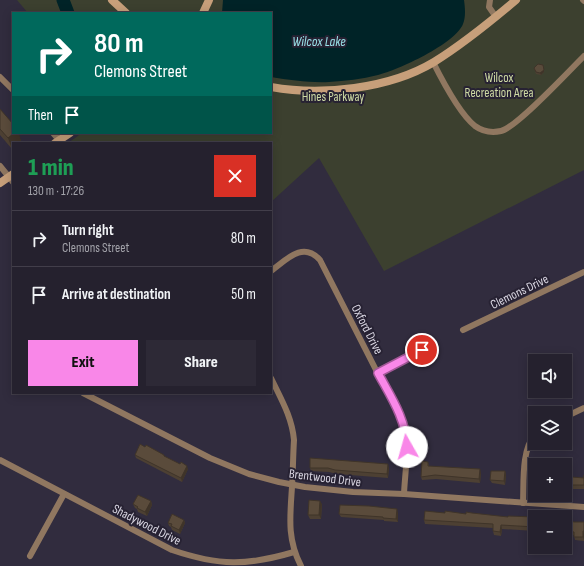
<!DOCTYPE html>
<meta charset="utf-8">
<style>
body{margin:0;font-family:"Sofia Sans Condensed",sans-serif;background:#2d2936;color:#f1f3f6;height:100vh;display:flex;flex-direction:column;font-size:15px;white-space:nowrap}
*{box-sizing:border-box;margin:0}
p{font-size:13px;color:#a3a3aa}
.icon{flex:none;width:22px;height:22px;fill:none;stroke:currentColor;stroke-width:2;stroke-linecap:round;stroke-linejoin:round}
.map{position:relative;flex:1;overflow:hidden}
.sheet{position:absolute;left:12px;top:142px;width:260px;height:252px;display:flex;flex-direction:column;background:#25212e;border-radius:0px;box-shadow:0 2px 10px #0003,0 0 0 1px #423e4a}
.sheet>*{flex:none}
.top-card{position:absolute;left:12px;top:12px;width:260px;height:122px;border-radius:0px;box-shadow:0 2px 10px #0003,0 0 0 1px #423e4a;background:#00695c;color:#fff;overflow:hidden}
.buttons{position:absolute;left:528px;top:354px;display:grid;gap:8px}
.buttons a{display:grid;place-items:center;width:44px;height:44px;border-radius:0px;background:#25212e;box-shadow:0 2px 10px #0003,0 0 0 1px #423e4a;font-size:20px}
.pin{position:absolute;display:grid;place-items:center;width:34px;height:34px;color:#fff;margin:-17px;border:2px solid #fff;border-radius:50%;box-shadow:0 1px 4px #0007}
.me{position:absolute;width:44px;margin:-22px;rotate:353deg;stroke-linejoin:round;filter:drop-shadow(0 0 3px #0008)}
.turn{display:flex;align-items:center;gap:14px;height:84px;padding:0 16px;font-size:18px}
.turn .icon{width:52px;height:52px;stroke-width:2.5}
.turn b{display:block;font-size:28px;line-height:34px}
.then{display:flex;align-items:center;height:38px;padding:0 16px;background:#0003;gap:8px;font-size:15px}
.round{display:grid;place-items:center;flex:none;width:42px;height:42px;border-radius:0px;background:#2d2936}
.summary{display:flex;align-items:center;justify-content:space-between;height:68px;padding:0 16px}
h1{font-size:24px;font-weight:800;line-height:30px;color:#1e9e55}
.cta{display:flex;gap:8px;margin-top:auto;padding:8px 16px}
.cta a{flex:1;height:46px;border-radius:0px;background:#f987e8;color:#111;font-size:16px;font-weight:800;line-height:46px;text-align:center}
.cta a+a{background:#2d2936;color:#f1f3f6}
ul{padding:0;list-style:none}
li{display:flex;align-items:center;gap:12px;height:56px;padding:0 16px;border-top:1px solid #423e4a}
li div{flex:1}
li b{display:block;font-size:15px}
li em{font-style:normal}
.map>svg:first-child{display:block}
</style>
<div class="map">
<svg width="584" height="566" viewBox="0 0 584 566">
<rect width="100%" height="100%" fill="#312c3e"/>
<polygon fill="#3c402f" points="17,0 584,0 584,170 384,271 319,158 271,202 271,143 68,143 82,133 271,133 271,13 28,13"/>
<path fill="#002327" d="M223,0H464C465,7 466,17 463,24C455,44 398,70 378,75C362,79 345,81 329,82C311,83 289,80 271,77V13H222Z"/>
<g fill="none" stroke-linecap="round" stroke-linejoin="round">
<polyline stroke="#002327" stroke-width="13" points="63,0 68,13"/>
<g stroke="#907760" stroke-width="6">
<polyline points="490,0 489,7 496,17"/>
<polyline points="583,0 584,1"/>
<path d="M433,62C442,80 460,114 475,126C482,131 492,133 501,131C516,128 570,70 584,56"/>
<polyline points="0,77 13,90"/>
<polyline points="53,133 59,140"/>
<polyline points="0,166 13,182"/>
<path d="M271,271C287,259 303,241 320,260L403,423C410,446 405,471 404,494"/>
<polyline points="463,330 584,272"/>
<polyline points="378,373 422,350"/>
<path d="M271,378C281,399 292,417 294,440C293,456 293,471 292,487C290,517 287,539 301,566"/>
<polyline points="83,393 210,458 249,474 279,482 305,487 353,492 404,494 584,507"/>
<polyline points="565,417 584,408"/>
<path d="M0,460L172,550C219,566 247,566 294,552"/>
<path d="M523,503C524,482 521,451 535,434"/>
<polyline points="30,556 64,494"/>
</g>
<g stroke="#c79f7a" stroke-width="8">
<polyline points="112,0 126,13"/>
<polyline points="203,13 209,0"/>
<path d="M271,87C321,96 389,89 434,62C463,44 490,22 516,0"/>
<polyline points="55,143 70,133"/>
<polyline points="0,183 13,174"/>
</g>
</g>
<g fill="#4d4033">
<polygon points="543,67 544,72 541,75 536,74 534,68"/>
<polygon points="0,109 21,141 12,149 0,135"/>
<polygon points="135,455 165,457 188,469 182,482 136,458"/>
<polygon points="428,462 429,466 481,473 480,483 436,479 422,480 421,477"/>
<polygon points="310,468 389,468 388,478 337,474 329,472 311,471"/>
<polygon points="505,471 506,475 505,485 492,483 490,480"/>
<polygon points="565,475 572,476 572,477 584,478 584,475 584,489 565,489"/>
<polygon points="151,501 152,505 147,516 138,512 137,509 135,508 133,504"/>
<polygon points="322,504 321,519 310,519 308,515"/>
<polygon points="398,513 398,522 384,521 384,520 341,517 339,514"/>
<polygon points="445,513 508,517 535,517 535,531 502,529 501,536 494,535 493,531 493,528 425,524 424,520"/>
<polygon points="184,520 185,523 180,534 172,530 171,527 169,526 168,523"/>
<polygon points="565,520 574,522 584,522 584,541 575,540 574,535 569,535 568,533 565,533"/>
</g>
<g fill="#3f3429">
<polygon points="543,65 544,72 541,75 540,73"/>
<polygon points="14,133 19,133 21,141 19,143 13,143 13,148 12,149 8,138"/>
<polygon points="388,464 389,468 388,478 387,474"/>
<polygon points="187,466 188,469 182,482 181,478"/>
<polygon points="480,469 481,473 480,483 479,479"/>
<polygon points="505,471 506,475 505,485 504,481"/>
<polygon points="151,501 152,505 147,516 145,512"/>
<polygon points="320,501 322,504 321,519 319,515"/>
<polygon points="397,509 398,513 398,522 396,519"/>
<polygon points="184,520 185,523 180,534 179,530"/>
<polygon points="501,525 502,529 501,536 500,532"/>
<polygon points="583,531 584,533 584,540 583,537"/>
</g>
<g fill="#5a4b3b" stroke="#3f3429">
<polygon points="538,64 543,65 544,70 540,73 536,72 534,68"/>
<polygon points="0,109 13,124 13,133 14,133 8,138 0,129"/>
<polygon points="140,444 145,447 146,445 164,455 164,456 180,464 181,462 187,466 181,478 135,455"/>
<polygon points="310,458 388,464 387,474 335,470 328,468 310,468"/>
<polygon points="422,461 428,462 428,466 480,469 479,479 435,475 421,477"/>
<polygon points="491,471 505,471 504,481 490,480"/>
<polygon points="565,475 572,476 572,477 584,478 584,475 584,485 565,485"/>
<polygon points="138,495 151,501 145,512 137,508 138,507 133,504"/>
<polygon points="309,500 320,501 319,515 308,515"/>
<polygon points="340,505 369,506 397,509 396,519 383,518 383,517 339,514"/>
<polygon points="425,511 445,513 445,511 466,514 466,512 472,513 508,517 508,516 535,517 535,527 501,525 500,532 493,531 493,524 424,520"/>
<polygon points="172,514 184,520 179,530 171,526 172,524 168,523"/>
<polygon points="565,520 574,522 584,522 584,531 583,531 583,537 574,537 574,532 568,531 568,529 565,529"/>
</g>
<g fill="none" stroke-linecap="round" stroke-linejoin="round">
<g stroke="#a25897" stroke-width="10">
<path id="route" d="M407,447C406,419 391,397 378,373L422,350"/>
</g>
<use href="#route" stroke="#f987e8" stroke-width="7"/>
</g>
<g text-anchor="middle" stroke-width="4" stroke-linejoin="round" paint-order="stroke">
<g font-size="13" fill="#cedaa4" stroke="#272233">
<text x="499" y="82">Wilcox<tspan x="499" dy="15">Recreation Area</tspan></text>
<text x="333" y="101">Hines Parkway</text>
</g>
<g font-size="13" fill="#dad7e3" stroke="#272233">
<text transform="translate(519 291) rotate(-26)" y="5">Clemons Drive</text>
<text transform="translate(368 329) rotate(63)" y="5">Oxford Drive</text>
<text transform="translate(325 477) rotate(7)" y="5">Brentwood Drive</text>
<text transform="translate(147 524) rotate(27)" y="5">Shadywood Drive</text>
</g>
<g font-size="14" font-style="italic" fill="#99e1e9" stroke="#272233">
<text x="319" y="46">Wilcox Lake</text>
</g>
</g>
</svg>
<div class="buttons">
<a><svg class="icon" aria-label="sound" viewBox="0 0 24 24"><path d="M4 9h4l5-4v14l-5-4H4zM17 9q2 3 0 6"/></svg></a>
<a><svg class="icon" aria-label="layers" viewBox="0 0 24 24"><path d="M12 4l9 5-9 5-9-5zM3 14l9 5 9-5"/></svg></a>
<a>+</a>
<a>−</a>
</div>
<div class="pin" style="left:422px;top:350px;background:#d93025"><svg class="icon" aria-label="arrive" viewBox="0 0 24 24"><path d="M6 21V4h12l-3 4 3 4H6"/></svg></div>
<svg class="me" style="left:407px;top:447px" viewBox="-20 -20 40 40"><circle r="19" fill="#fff"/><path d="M0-13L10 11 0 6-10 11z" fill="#f987e8"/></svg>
<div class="top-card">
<div class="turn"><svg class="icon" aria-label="right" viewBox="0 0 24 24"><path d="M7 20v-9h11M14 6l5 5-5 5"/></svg><div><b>80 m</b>Clemons Street</div></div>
<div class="then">Then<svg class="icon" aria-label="arrive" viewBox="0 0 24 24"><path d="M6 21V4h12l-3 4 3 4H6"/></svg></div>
</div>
<section class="sheet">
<div class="summary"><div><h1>1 min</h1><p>130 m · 17:26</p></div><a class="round" style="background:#d93025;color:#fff"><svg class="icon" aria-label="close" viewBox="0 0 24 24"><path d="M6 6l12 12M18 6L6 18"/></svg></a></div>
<ul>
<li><svg class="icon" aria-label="right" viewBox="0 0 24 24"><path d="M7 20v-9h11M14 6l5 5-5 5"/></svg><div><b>Turn right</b><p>Clemons Street</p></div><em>80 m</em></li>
<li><svg class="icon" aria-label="arrive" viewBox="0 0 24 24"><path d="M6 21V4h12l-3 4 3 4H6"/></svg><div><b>Arrive at destination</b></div><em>50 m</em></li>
</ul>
<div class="cta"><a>Exit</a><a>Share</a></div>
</section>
</div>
